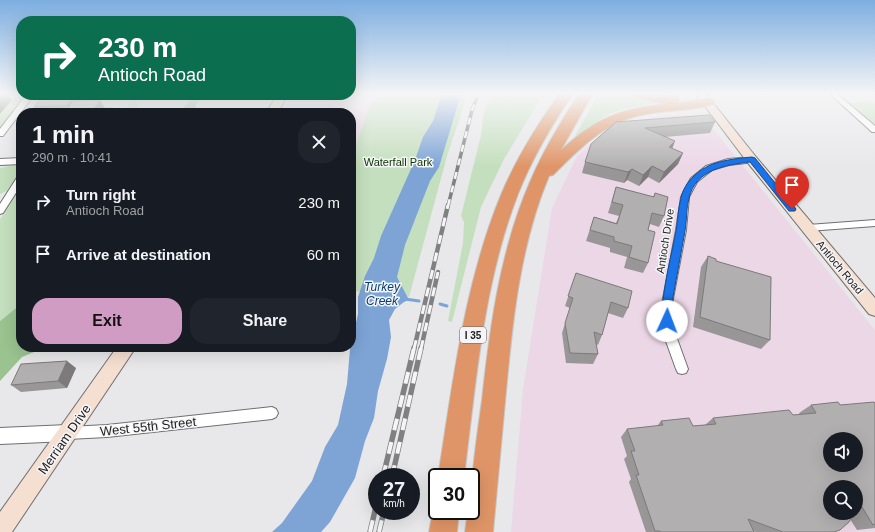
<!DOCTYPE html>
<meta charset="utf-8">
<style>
body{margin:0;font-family:Arial,sans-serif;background:#20242c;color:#f1f3f6;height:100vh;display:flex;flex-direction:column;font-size:15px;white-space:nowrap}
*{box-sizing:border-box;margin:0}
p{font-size:13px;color:#9ea1a6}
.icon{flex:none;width:22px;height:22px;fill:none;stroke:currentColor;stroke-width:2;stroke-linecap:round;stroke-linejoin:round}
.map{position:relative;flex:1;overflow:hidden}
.panel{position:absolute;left:16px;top:108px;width:340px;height:244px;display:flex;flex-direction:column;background:#171b24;border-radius:16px;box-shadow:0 4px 16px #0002}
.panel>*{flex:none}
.top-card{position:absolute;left:16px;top:16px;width:340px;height:84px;border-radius:16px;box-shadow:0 4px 16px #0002;background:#0b6e4f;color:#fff;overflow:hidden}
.buttons{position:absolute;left:823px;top:432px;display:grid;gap:8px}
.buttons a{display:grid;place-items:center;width:40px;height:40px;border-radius:50%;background:#171b24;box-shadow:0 4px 16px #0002;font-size:20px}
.speed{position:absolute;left:368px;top:468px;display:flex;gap:8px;font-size:20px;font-weight:700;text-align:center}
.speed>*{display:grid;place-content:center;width:52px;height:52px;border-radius:50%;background:#171b24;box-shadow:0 4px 16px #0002;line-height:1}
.speed small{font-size:10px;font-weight:400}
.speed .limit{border:2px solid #111;border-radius:6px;background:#fff;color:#111}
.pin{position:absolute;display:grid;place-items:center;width:34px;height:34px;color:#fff;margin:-41px -17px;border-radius:50% 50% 50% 0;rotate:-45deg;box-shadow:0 0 4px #0007}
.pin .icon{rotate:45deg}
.me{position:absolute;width:44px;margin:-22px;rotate:2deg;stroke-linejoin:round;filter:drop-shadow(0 0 3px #0008)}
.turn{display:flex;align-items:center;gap:14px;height:84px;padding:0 16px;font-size:18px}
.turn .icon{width:52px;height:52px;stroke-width:2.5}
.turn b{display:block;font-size:28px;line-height:34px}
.round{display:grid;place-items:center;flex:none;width:42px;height:42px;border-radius:16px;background:#20242c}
.headline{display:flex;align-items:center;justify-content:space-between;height:68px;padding:0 16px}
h1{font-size:24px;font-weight:700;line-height:30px}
.primary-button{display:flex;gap:8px;margin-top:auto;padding:8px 16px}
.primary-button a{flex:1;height:46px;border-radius:16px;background:#d19cc4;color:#111;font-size:16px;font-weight:700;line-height:46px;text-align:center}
.primary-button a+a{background:#20242c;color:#f1f3f6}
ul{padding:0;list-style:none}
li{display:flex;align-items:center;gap:12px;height:52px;padding:0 16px}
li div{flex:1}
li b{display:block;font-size:15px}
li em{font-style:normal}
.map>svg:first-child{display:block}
</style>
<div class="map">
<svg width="875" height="532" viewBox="0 0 875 532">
<rect width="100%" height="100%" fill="#e8e8ea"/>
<g fill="#ecd7e7" fill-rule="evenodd">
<polygon points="351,93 384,93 371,103 351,157 351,113 283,113 293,95 351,95"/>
<path d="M664,115H702L875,330V532H511L523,389L552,208L577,156L614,125ZM830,439H856V465H830ZM830,487H856V513H830Z"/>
</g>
<g fill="#c4dfbd">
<polygon points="17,93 21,93 21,95 27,95 0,128 0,115"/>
<polygon points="384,93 468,93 447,156 409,297 351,291 351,157 371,103"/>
<polygon points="491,93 544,93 504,159 481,207 452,322 448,321 463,243 464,222 461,216 481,135 484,112"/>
<path d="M599,93H633L644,99L657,101L658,103C640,106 619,108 604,117C593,123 586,135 574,138Z"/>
<polygon points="129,95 143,95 134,113 124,113 130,102 128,97"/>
<polygon points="875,101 875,125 849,103"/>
<polygon points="14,165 21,168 21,172 7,191 0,194 0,168"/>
<polygon points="21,187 21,304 0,321 0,219"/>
</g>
<g fill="#9ac390">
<polygon points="194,95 200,95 193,113 182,113 184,107"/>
<polygon points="21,304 21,347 46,347 22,357 0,381 0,321"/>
</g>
<polygon fill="#7da4d5" points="442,93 461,93 461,94 439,167 430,181 405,245 397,277 409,300 404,302 395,309 389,320 391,337 387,359 378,391 374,418 365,441 355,478 330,522 321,532 272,532 282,523 312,481 325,447 338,425 347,384 350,349 358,314 358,297 365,276 374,258 381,236 415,160 423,137 433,121"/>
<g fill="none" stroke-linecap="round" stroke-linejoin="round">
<g stroke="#7da4d5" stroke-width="3">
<polyline points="405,299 419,301"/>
<polyline points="440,304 447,306"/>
</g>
<g stroke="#6f6f70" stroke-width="2">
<g id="minor">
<polygon points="829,93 836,93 875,126 875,132 872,132"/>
<polygon points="26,95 34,95 3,136 0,136 0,129"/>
<polygon points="752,157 756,160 755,162 729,165 712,170 697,182 689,197 686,230 672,304 675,333 688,369 686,373 682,374 678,373 676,369 663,333 662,304 676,230 681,197 691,178 706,166 728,159"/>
<polygon points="21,158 21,164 0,165 0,159"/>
<polygon points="21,175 21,185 3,213 0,214 0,204 18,176"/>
<polygon points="875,220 875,226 808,231 803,228 808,225"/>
<polygon points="272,407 276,409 278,413 276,417 272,419 107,437 68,439 63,437 62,433 63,429 68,427 107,425"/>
</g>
</g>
<g stroke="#6f6f70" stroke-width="2">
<polygon id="tertiary" points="68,425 74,427 76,433 74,439 68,441 0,444 0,428"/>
</g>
<g stroke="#6f6f70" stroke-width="2">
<g id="secondary">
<polygon points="695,93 705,93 756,157 875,298 875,316 869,314 748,163"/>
<polygon points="277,95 287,95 278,113 266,113"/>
<polygon points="117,347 136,347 12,532 0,532 0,512"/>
</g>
</g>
<g stroke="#c6c6c6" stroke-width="2">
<g id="motorway">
<path d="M560,93H573C552,125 532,158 518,194C483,284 476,383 464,477H438C453,382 464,285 501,195C516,159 537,125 560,93Z"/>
<path d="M580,93H593L561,150C596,118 621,108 668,104L654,102L633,96L632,93C647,93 663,93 678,97L680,100L678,103L708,98L713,99L715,102L713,105C688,111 662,110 637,116C603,124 577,151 553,175L549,176C519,247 512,326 505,402C501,445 497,489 493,532H465L468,511H471C471,474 477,437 482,400C490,327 500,251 530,182C543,151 561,121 580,93Z"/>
<polygon points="436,501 437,511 459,511 457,532 429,532 433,511"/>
</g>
</g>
<use href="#minor" fill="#fff" fill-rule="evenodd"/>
<use href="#tertiary" fill="#fff" fill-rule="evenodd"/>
<use href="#secondary" fill="#f5dfd1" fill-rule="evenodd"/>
<use href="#motorway" fill="#df9567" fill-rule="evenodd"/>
<g stroke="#808082" stroke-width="3.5">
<polyline id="rail-far2" points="448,206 472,110 479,93"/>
</g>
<g stroke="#808082" stroke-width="4.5">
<g id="rail-far1">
<polyline points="414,349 448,205"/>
<polyline points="421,349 438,272"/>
</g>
</g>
<g stroke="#808082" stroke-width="5.5">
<g id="rail">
<polyline points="383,477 414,348"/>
<polyline points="392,477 421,348"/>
<polyline points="370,532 377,502"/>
<polyline points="379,532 384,511"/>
</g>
</g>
<use href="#rail-far2" stroke="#f5f5f7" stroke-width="2.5" stroke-dasharray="7" stroke-linecap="butt"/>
<use href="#rail-far1" stroke="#f5f5f7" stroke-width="3" stroke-dasharray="9" stroke-linecap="butt"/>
<use href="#rail" stroke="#f5f5f7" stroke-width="4" stroke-dasharray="12" stroke-linecap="butt"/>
</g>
<g fill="#989696" fill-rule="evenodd">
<polygon points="84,101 105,108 113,108 116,113 38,113 34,107"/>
<polygon points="616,122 715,122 710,133 665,137 675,141 672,148 683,153 678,164 659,183 648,177 639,186 627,180 624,183 582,173 585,162"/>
<polygon points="616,187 653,197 655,193 664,216 659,227 650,224 648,230 648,263 643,273 624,268 627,257 610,252 610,248 586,241 594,217 616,223 619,216 608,213"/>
<polygon points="708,256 716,261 770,340 761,349 693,327 701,267"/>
<polygon points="576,273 628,308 623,318 608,313 602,335 598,345 596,344 598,354 593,364 566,363 562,333 570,308 565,306"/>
<polygon points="76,368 67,388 21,392 11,385"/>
<path d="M875,403V528L857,530L850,519L834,532H756L753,531L754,532H646L629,482L631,479L624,459L627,456L621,437L627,429L657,426L661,421L693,426L705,425L713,418L800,415L799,413L811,405H840ZM856,487V513H830Z"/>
</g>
<g fill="#7c7a7a">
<polygon points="1,93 6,93 12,100 0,114 0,94"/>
<polygon points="74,95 88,95 76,113 72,113 67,106"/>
<polygon points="100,100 106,110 94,109"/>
<polygon points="113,108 116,113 110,113"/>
<polygon points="675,141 671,152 669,147"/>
<polygon points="683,153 678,164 659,183 664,172"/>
<polygon points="652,166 648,177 639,186 643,175"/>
<polygon points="632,169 627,180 624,183 628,172"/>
<polygon points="67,361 76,368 67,388 58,381"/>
</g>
<g fill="#b1afaf" stroke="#7c7a7a" fill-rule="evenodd">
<polygon points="44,95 74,95 67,106 34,107"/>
<polygon points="100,100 94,109 113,108 110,113 65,113 73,101"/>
<polygon points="709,115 715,122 645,128 675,141 669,147 683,153 664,172 652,166 643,175 632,169 628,172 585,162 591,144 616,122"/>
<polygon points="616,187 654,197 655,193 668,197 664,216 652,213 648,230 655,232 648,263 629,257 632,246 614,241 614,237 590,230 594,217 617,224 623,205 612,202"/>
<polygon points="708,256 716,259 716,261 771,277 770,340 700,317"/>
<polygon points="576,273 632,291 628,308 611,302 602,335 594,332 598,354 570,353 565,323 573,298 568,296"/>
<polygon points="67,361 58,381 11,385 21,364"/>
<path d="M838,402L840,405L874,402L875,403V524L873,525L859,502L856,508V487H830V513H854L849,522L840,530L834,532H783L748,519L754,532H660V531H655L636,475H639L631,451H635L627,429L663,425L661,421L689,418L693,426L716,424L713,418L789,410L793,415L816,413L811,405ZM830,439H856V465H830Z"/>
</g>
<linearGradient id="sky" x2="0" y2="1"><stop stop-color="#7daee0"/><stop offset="0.56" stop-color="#f5f5f6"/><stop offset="1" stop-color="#f5f5f6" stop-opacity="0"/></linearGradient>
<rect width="875" height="167" fill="url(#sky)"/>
<path fill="#1a73e8" stroke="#114b97" d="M752,157L755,158L796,209L795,211H789L750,162C726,165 696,169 689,198C686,208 687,220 685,231C681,253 677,275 673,297C672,305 674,317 671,324L667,325L664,324C657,310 673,249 676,231C678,220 678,209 681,198C682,191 688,181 693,177C708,161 731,159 752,157Z"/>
<g text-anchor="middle" stroke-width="3" stroke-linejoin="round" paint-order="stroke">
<rect fill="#f5f5f7" stroke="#626263" stroke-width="1" x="460" y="327" width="26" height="16" rx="3"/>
<g font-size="10" font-weight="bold" fill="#232324">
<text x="473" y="339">I 35</text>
</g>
<g font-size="11" fill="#0b3400" stroke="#f5f5f7">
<text x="398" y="166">Waterfall Park</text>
</g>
<g font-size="11" fill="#232324" stroke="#f5f5f7">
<text transform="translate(665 241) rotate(-81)" y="4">Antioch Drive</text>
<text transform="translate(840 267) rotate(50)" y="4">Antioch Road</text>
</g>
<g font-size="12" font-style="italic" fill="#053d78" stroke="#f5f5f7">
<text x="382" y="291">Turkey<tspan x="382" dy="14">Creek</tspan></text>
</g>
<g font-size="13" fill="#232324" stroke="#f5f5f7">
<text transform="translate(148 426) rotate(-6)" y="5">West 55th Street</text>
<text transform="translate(64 439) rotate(-55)" y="5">Merriam Drive</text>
</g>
</g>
</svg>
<div class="buttons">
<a><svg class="icon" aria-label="sound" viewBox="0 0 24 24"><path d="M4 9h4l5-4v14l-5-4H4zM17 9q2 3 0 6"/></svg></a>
<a><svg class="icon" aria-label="search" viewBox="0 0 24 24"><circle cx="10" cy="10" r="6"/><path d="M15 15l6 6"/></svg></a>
</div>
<div class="speed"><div>27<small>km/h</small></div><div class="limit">30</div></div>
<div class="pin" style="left:792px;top:209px;background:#d93025"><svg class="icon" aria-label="arrive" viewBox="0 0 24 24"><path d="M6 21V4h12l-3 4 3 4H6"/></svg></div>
<svg class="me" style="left:667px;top:321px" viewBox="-20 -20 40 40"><circle r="19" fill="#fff"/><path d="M0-13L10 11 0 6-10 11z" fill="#1a73e8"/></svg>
<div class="top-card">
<div class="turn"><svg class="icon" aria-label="right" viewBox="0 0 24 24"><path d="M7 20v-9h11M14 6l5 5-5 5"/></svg><div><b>230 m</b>Antioch Road</div></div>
</div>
<section class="panel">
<div class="headline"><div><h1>1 min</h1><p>290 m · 10:41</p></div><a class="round"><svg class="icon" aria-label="close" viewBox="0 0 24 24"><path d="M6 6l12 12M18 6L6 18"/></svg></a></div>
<ul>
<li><svg class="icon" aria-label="right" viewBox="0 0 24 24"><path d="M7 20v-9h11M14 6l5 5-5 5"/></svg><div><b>Turn right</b><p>Antioch Road</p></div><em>230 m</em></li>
<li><svg class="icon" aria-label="arrive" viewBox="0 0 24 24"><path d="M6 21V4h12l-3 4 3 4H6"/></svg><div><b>Arrive at destination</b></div><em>60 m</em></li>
</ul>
<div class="primary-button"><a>Exit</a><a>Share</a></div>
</section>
</div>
